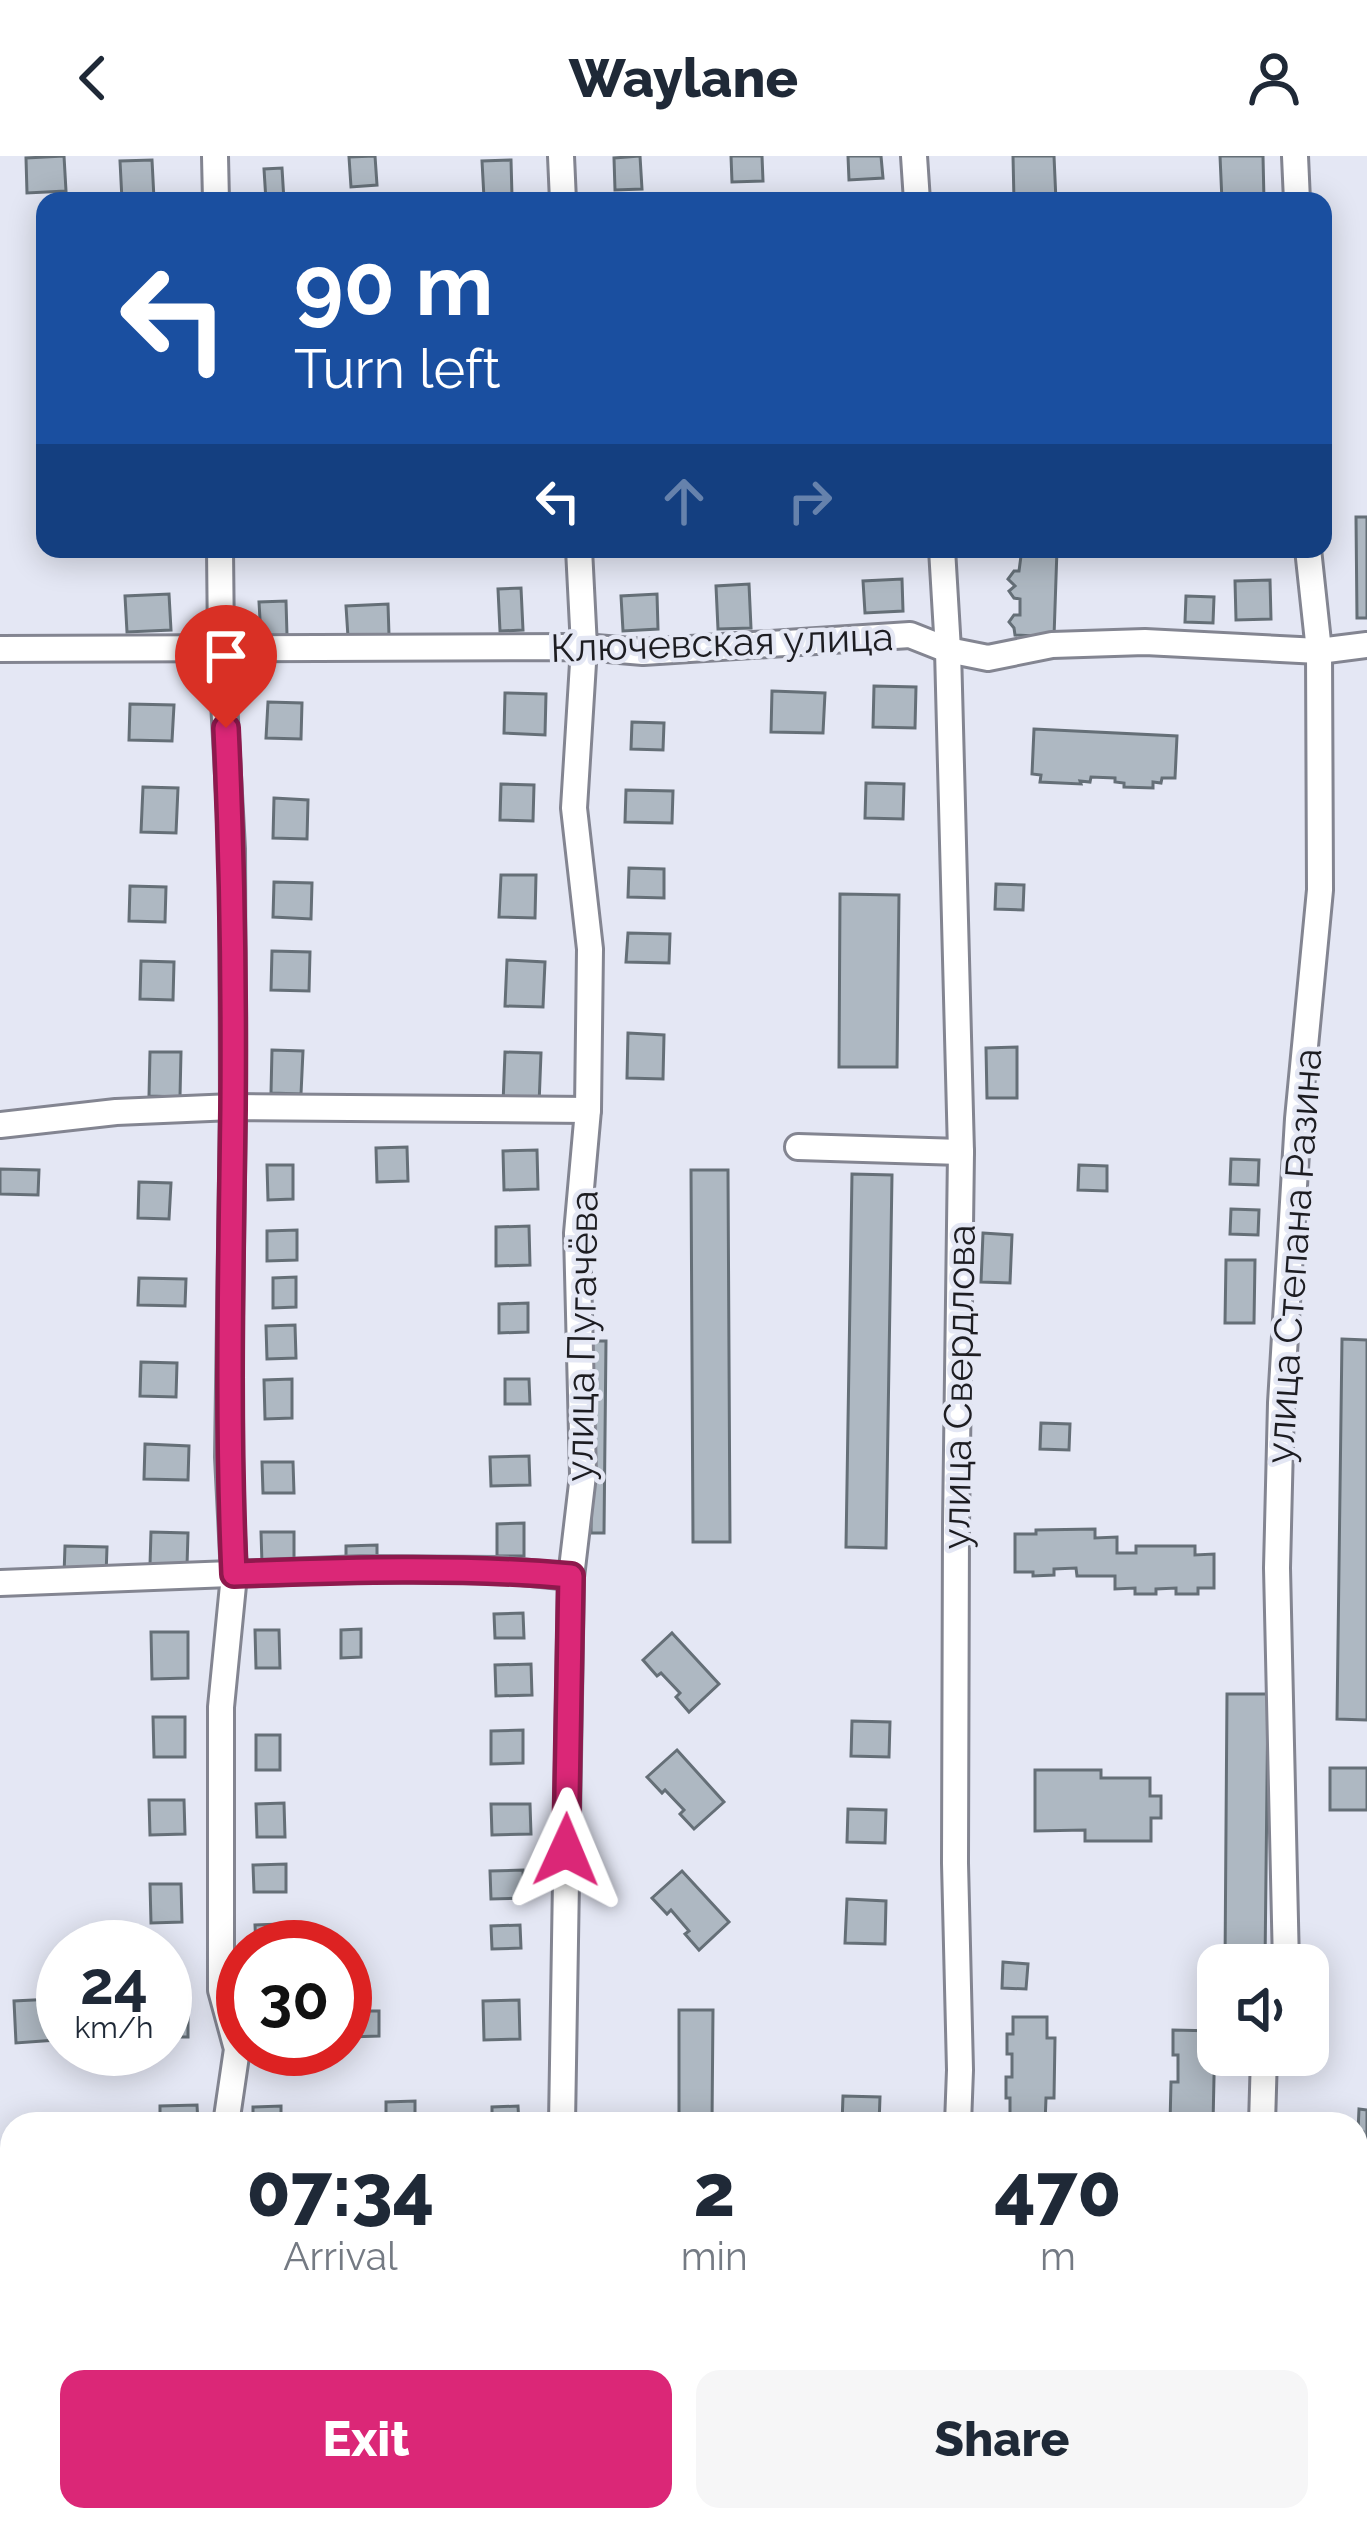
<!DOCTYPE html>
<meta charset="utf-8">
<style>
body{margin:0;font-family:Raleway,sans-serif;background:#f6f6f7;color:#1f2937;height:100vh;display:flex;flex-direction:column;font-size:45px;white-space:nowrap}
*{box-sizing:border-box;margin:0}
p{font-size:39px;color:#747a83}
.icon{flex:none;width:66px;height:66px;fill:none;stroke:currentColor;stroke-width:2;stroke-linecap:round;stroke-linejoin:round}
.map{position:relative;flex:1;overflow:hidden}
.side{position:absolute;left:0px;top:1956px;width:1368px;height:420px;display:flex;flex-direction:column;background:#fff;border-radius:36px 36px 0 0;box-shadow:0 6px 30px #0003}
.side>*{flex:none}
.banner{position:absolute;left:36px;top:36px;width:1296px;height:366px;border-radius:24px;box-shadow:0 6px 30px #0003;background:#1a4fa0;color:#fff;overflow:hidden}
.controls{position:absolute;left:1197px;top:1788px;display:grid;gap:24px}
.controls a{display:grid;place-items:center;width:132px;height:132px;border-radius:24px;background:#fff;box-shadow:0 6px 30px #0003;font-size:60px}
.speed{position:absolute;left:36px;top:1764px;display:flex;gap:24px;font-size:60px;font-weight:700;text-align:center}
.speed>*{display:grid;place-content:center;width:156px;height:156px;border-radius:50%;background:#fff;box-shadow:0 6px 30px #0003;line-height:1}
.speed small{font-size:30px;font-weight:400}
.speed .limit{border:18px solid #d22;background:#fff;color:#111}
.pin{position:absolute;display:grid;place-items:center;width:102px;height:102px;color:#fff;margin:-123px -51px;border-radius:50% 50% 50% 0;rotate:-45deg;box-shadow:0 0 12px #0007}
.pin .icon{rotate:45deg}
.me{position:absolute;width:132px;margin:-66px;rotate:1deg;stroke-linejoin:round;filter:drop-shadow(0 0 9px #0008)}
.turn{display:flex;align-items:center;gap:42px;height:252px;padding:0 60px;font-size:54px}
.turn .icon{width:156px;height:156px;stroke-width:2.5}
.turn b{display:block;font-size:84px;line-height:102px}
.lanes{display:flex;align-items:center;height:114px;padding:0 60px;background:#0003;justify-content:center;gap:60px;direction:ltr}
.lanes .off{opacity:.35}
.eta{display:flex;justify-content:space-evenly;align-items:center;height:204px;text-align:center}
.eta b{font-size:72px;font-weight:800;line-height:84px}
.primary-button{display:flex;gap:24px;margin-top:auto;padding:24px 60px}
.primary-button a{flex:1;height:138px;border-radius:24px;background:#db2777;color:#fff;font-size:48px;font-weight:800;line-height:138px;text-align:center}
.primary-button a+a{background:#f6f6f7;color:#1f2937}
header{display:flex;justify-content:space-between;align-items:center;height:156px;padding:0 60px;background:#fff;font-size:54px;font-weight:800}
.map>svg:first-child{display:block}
</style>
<header><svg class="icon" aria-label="back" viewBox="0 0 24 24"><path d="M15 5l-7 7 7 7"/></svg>Waylane<svg class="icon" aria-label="person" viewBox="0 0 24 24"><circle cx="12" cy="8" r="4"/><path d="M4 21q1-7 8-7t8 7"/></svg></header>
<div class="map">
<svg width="1367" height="2376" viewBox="0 0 1367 2376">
<rect width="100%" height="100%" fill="#e4e7f4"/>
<g fill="#aeb8c2" stroke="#656f77" stroke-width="3">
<polygon points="64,0 66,35 27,37 26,2"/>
<polygon points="375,0 377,29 351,31 349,1"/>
<polygon points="640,0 642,33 615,34 614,2"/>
<polygon points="731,0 762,0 763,25 732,26"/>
<polygon points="848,0 881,0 883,22 849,24"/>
<polygon points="1013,0 1054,0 1056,45 1014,45"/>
<polygon points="1220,0 1263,0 1264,45 1222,45"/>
<polygon points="152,4 154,43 122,44 120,5"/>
<polygon points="511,4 512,40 484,42 482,5"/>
<polygon points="282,12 284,45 266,45 264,13"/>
<polygon points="1356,361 1367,361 1367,462 1357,462"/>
<polygon points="1009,393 1057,393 1054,481 1015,479 1014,472 1009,466 1014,459 1020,459 1020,443 1014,442 1009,435 1015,430 1008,423 1014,415 1019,415 1021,400 1014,399"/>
<polygon points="902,423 903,455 865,457 863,425"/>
<polygon points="1270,424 1271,463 1236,464 1235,425"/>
<polygon points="749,428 751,472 718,473 716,430"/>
<polygon points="521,432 523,474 500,475 498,433"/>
<polygon points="169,438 171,474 127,476 125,440"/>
<polygon points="657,438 658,473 623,475 621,440"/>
<polygon points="1186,440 1214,441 1213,467 1185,466"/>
<polygon points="286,445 287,479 261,481 259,446"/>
<polygon points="388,448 389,479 348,481 346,450"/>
<polygon points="874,530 916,531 915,572 873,571"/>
<polygon points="772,535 825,537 823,577 771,576"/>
<polygon points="505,537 546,538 545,579 504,577"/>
<polygon points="268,546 302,547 301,583 266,582"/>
<polygon points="130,548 174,549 172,585 129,584"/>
<polygon points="632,566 664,567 663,594 631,593"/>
<polygon points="1034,573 1177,580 1175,622 1162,622 1161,627 1153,626 1153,632 1124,631 1124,627 1115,626 1115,622 1091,621 1090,626 1080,625 1081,628 1040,626 1041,619 1032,618"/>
<polygon points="866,627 904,628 903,663 865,662"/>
<polygon points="501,628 534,629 533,665 500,664"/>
<polygon points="143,631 178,632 176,677 141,676"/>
<polygon points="626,634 673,635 672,667 625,666"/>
<polygon points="274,642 308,644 307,683 273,682"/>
<polygon points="629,712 664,713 664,742 628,741"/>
<polygon points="501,719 536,719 535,762 499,761"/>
<polygon points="274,726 312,727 311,763 273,761"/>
<polygon points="996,728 1024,729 1023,754 995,753"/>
<polygon points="130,730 166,731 165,766 129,765"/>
<polygon points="840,738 899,739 897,911 839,911"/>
<polygon points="628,777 670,778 669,807 626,806"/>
<polygon points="272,795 310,796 309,835 271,834"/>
<polygon points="507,804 545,806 543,851 505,850"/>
<polygon points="141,805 174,806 173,844 140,843"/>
<polygon points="628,877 664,879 663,923 627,922"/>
<polygon points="1017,891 1017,942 987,942 986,892"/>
<polygon points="272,894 303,895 301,938 271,937"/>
<polygon points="150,896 181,896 180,941 149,940"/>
<polygon points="505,896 541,897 539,949 503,948"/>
<polygon points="407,991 408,1025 377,1026 376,992"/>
<polygon points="537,994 538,1033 504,1034 503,995"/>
<polygon points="1231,1003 1259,1004 1258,1029 1230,1028"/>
<polygon points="267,1009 293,1009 293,1043 268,1044"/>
<polygon points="1079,1009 1107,1010 1107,1035 1078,1034"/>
<polygon points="0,1013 39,1014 38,1039 0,1038"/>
<polygon points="691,1014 728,1014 730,1386 693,1386"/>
<polygon points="852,1018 892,1019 886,1392 846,1391"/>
<polygon points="139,1026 171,1027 169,1063 138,1062"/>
<polygon points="1231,1053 1259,1054 1258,1079 1230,1078"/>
<polygon points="529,1070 530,1109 496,1110 496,1071"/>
<polygon points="297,1074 297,1104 267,1105 267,1075"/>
<polygon points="983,1077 1012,1079 1010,1127 981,1126"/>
<polygon points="1226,1104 1255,1104 1254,1167 1225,1167"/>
<polygon points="296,1121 296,1151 273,1152 273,1122"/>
<polygon points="139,1122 186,1123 185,1150 138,1149"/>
<polygon points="528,1147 528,1176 499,1177 499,1148"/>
<polygon points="295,1169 296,1202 267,1203 266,1170"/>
<polygon points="1342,1183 1367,1184 1367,1564 1337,1563"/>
<polygon points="592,1185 606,1185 604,1377 591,1377"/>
<polygon points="141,1206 177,1207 176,1241 140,1240"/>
<polygon points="292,1223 292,1262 265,1263 264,1224"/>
<polygon points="505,1223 529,1223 530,1248 505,1248"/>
<polygon points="1041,1267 1070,1268 1069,1294 1040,1293"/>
<polygon points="145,1288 189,1290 188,1324 144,1323"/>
<polygon points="529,1300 530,1329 491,1330 490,1301"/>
<polygon points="262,1306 293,1306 294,1337 263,1337"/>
<polygon points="524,1367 524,1400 497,1400 497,1368"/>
<polygon points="1095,1373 1095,1382 1117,1381 1117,1397 1136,1397 1136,1390 1195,1390 1195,1399 1214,1398 1214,1432 1198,1432 1198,1438 1176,1438 1176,1432 1156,1433 1156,1438 1135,1438 1135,1432 1115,1433 1115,1420 1077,1420 1076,1412 1054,1413 1054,1419 1033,1420 1033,1416 1015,1416 1015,1378 1036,1378 1036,1374"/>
<polygon points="151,1376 188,1377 187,1410 150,1409"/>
<polygon points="261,1376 294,1376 294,1407 262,1408"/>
<polygon points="377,1389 377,1413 346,1414 346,1390"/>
<polygon points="65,1390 107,1391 106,1420 64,1419"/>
<polygon points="523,1457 524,1482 495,1482 494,1458"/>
<polygon points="361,1473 361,1501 341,1502 341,1474"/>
<polygon points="255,1474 279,1474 280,1512 256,1512"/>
<polygon points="151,1476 188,1476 188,1522 152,1523"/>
<polygon points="672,1477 719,1528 689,1556 676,1541 680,1537 661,1517 657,1520 643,1504"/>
<polygon points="531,1508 532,1539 496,1540 495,1509"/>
<polygon points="1227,1538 1268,1538 1265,1809 1225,1809"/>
<polygon points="153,1561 185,1561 185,1601 154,1601"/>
<polygon points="852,1565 890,1566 889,1601 851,1600"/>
<polygon points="523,1574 523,1607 491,1608 491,1575"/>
<rect x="256" y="1579" width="24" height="35"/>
<polygon points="677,1594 724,1646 694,1673 680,1658 684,1654 665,1634 662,1637 647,1621"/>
<rect x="1330" y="1612" width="37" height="42"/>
<polygon points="1035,1614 1101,1614 1101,1622 1150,1622 1150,1640 1161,1640 1161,1662 1151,1662 1151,1685 1085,1685 1085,1674 1035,1675"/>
<polygon points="149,1644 184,1644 185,1678 150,1679"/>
<polygon points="284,1647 285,1681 257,1681 256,1648"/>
<polygon points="491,1648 530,1648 531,1678 492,1679"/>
<polygon points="848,1653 886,1654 885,1687 847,1686"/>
<polygon points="286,1708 286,1736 254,1736 253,1709"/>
<polygon points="523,1714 524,1742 491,1743 490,1715"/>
<polygon points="682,1715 729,1766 699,1794 685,1778 689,1775 671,1754 667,1758 652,1742"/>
<polygon points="150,1728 181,1728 182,1766 151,1767"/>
<polygon points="847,1743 886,1745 885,1788 845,1787"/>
<polygon points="280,1768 281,1791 256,1791 255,1769"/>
<polygon points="520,1769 521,1792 492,1793 491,1770"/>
<polygon points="1003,1806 1028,1808 1026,1833 1002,1832"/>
<rect x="165" y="1839" width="23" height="42"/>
<polygon points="53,1843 56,1884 16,1887 14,1845"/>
<polygon points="519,1844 520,1883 484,1884 483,1845"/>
<polygon points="679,1854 713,1854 712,1968 679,1968"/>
<polygon points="349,1855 379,1855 379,1880 349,1881"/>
<polygon points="1013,1861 1047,1861 1047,1882 1055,1882 1054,1942 1046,1942 1045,1968 1010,1968 1010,1942 1006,1942 1006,1921 1012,1921 1012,1898 1007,1898 1007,1878 1013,1878"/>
<polygon points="1173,1874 1215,1875 1213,1968 1170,1968 1171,1926 1178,1926 1178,1899 1173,1899"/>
<polygon points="843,1940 880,1941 879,1968 842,1968"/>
<polygon points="415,1945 415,1968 386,1968 386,1946"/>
<polygon points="197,1949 198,1968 160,1968 160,1950"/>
<polygon points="281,1950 281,1968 253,1968 253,1951"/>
<polygon points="518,1950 519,1968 492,1968 492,1951"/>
<polygon points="1359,1953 1367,1954 1367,2170 1356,2169 1358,2121 1356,2121 1356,2077 1361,2077 1362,2049 1356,2049 1358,2006 1362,2007 1363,1976 1358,1976"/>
<rect x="1356" y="2226" width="11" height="120"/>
<polygon points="772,2364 842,2364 825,2376 755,2376"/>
</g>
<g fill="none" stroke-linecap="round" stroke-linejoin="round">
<g stroke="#838591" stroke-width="30">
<g id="minor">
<polyline points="215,0 216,45"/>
<polyline points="561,0 563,45"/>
<polyline points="914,0 917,45"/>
<polyline points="1295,0 1297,45"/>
<polyline points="220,393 221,490 232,693 233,951 228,1301 234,1419 221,1551 221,1834 237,1893 226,1968"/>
<polyline points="942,393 948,494 961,996 956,1369 955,1707 960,1914 958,1968"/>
<polyline points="0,493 584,491 643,496 910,479 948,494 988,502 1052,489 1145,486 1319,495 1367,489"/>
<polyline points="0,969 116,956 233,951 588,954"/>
<polyline points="798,991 961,996"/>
<polyline points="0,1427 361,1413 501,1414 571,1421"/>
<polyline points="1286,1809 1277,1412 1281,1247 1298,963 1320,734 1319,495 1308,393"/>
<polyline points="562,1968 571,1421 583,1319 577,1077 588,954 590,793 574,652 584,491 579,393"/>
<polyline points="1262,1968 1264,1899"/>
<polyline points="574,2376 574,2364"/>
<polyline points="942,2376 943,2364"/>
<polyline points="1239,2376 1239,2364"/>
</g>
</g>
<use href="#minor" stroke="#fff" stroke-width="24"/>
</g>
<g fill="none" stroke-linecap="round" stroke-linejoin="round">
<g stroke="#8e194d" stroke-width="30">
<path id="route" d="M226,572C232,699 234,826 233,954C231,1109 227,1264 234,1418C346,1414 458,1410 571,1420L566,1694"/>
</g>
<use href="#route" stroke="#db2777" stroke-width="21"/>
</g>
<g text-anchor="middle" stroke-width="9" stroke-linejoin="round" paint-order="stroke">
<g font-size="39" fill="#1d1d22" stroke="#e4e7f4">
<text transform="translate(722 486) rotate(-2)" y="14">Ключевская улица</text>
<text transform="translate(1293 1100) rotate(-86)" y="14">улица Степана Разина</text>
<text transform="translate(581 1180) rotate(-89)" y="14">улица Пугачёва</text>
<text transform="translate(958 1231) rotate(-89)" y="14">улица Свердлова</text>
</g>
</g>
</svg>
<div class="controls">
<a><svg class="icon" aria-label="sound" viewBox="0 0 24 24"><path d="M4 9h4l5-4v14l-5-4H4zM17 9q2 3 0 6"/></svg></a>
</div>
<div class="speed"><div>24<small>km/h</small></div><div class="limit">30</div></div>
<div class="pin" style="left:226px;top:572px;background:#d93025"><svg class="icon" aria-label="arrive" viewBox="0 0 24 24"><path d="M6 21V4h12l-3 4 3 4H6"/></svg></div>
<svg class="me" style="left:566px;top:1694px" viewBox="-20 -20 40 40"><path d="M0-17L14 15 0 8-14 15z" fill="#db2777" stroke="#fff" stroke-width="4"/></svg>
<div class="banner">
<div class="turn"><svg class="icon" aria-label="left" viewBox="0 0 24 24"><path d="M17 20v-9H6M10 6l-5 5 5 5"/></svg><div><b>90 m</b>Turn left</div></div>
<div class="lanes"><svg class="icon" aria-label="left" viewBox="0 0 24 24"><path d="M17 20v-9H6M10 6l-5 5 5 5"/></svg><svg class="icon off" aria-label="ahead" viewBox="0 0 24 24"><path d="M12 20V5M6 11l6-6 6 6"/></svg><svg class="icon off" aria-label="right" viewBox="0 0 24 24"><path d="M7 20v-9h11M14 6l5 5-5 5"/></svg></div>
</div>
<section class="side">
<div class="eta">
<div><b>07:34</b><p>Arrival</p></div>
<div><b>2</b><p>min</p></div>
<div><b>470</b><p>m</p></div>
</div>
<div class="primary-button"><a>Exit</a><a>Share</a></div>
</section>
</div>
